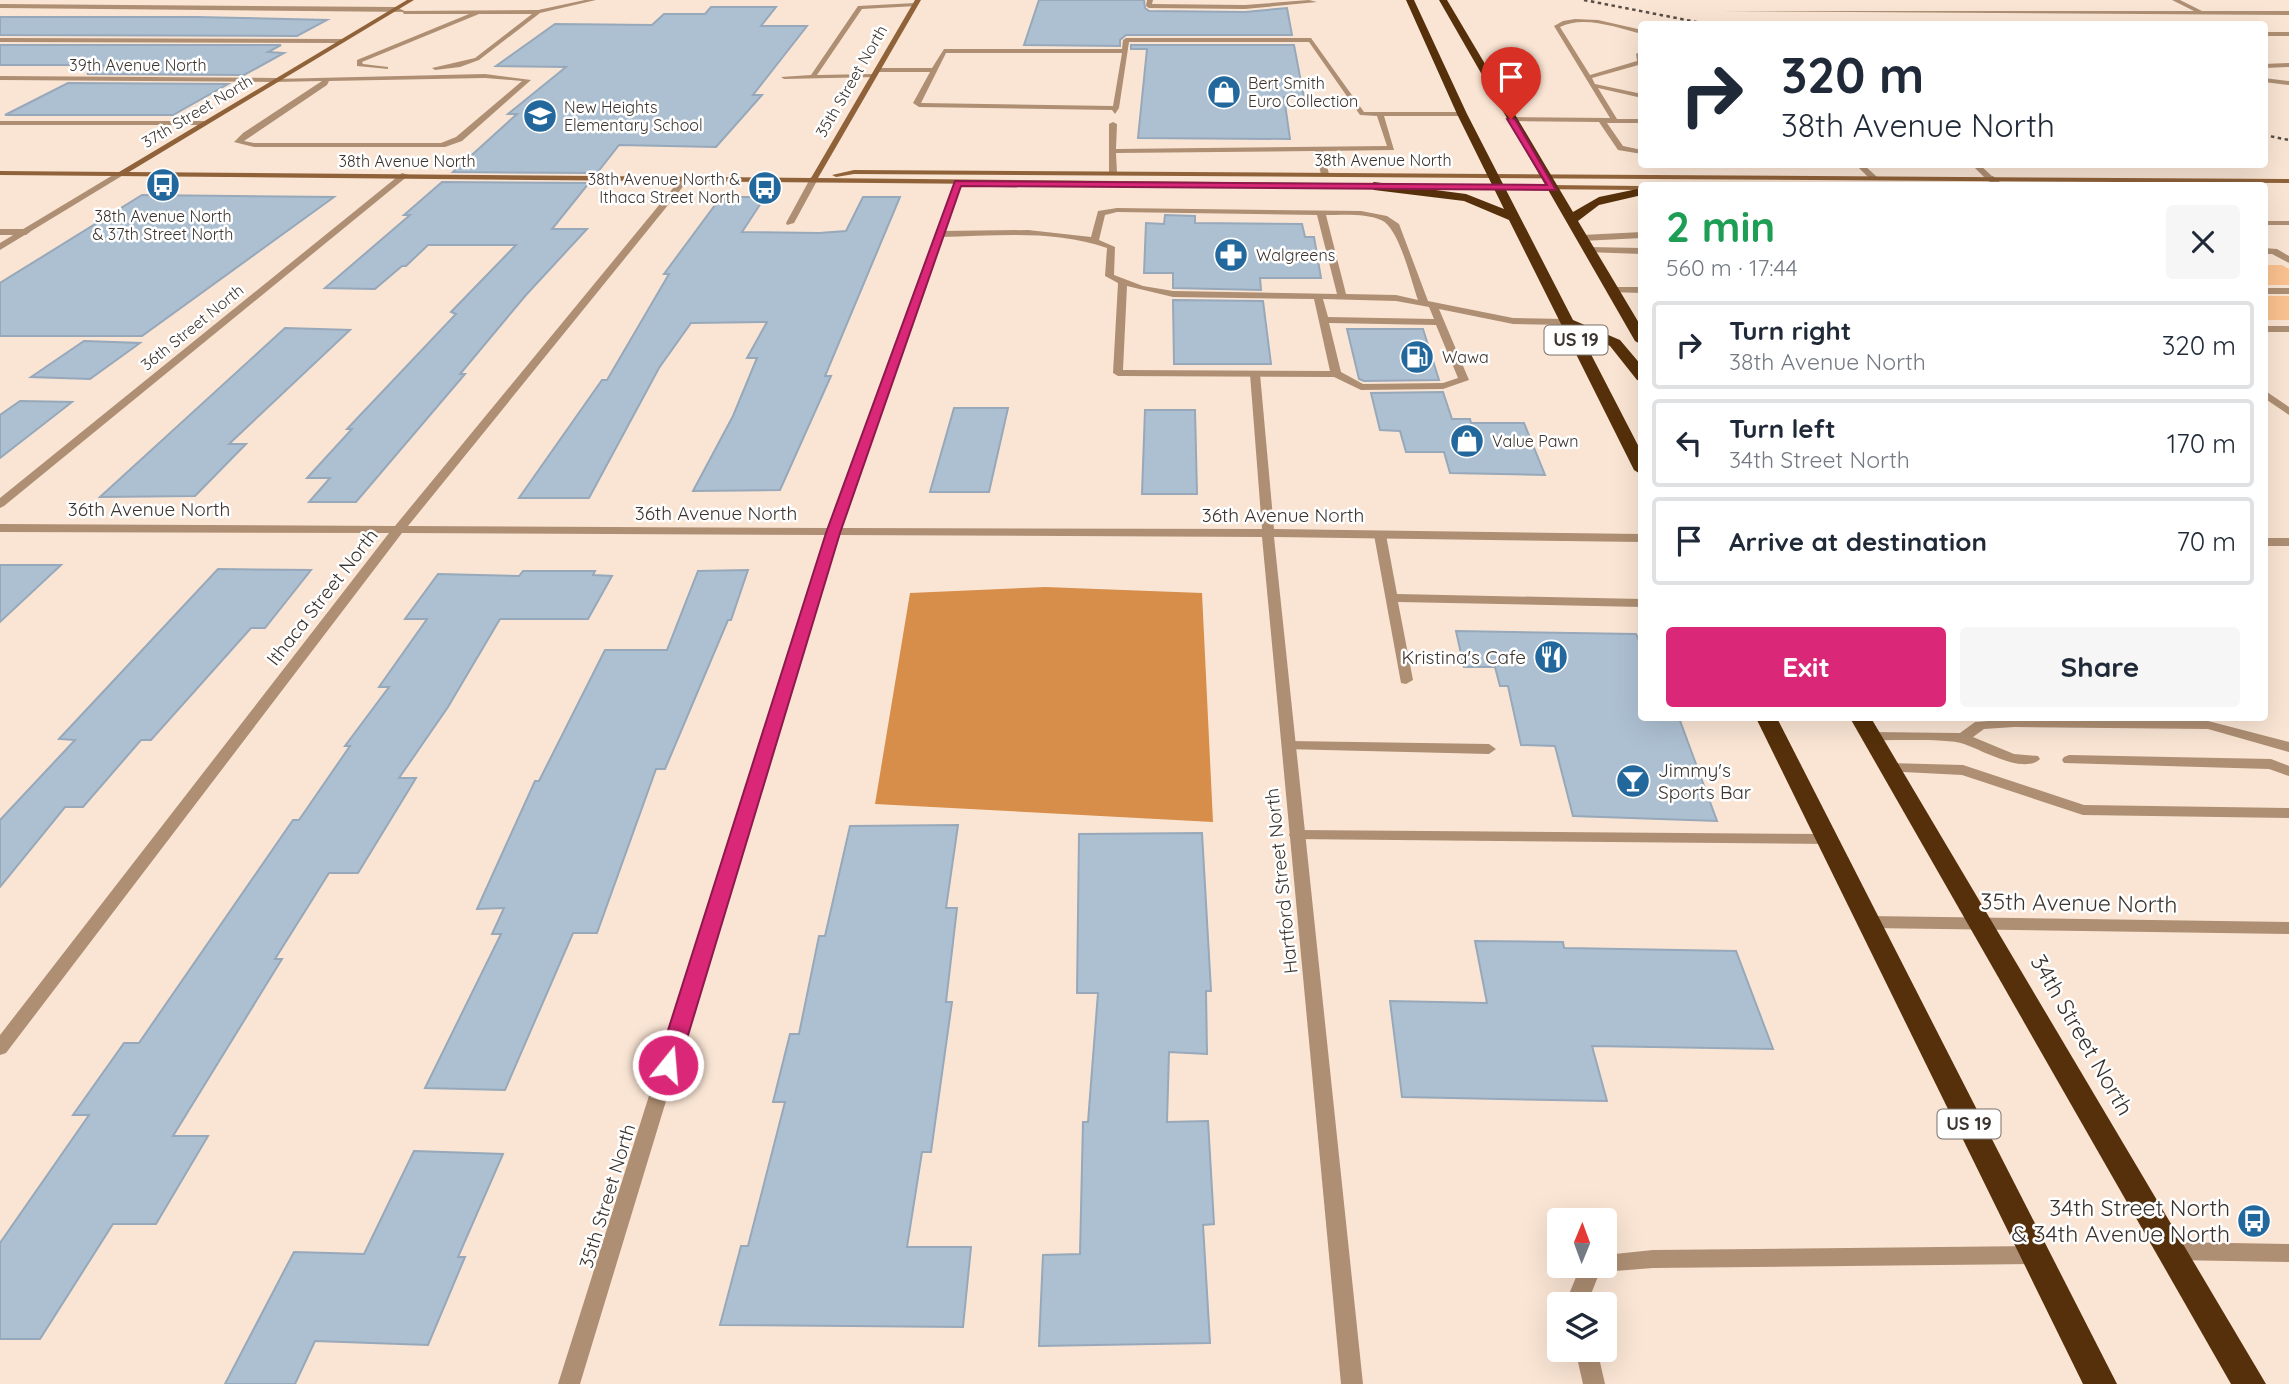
<!DOCTYPE html>
<meta charset="utf-8">
<style>
body{margin:0;font-family:Quicksand,sans-serif;background:#f6f6f7;color:#1f2937;height:100vh;display:flex;flex-direction:column;font-size:26px;white-space:nowrap}
*{box-sizing:border-box;margin:0}
p{font-size:23px;color:#747a83}
.icon{flex:none;width:38px;height:38px;fill:none;stroke:currentColor;stroke-width:2;stroke-linecap:round;stroke-linejoin:round}
.map{position:relative;flex:1;overflow:hidden}
.drawer{position:absolute;left:1638px;top:182px;width:630px;height:539px;display:flex;flex-direction:column;background:#fff;border-radius:7px;box-shadow:0 7px 28px #0002}
.drawer>*{flex:none}
.hud{position:absolute;left:1638px;top:21px;width:630px;height:147px;border-radius:7px;box-shadow:0 7px 28px #0002;background:#fff;color:#1f2937;overflow:hidden}
.needle{width:46px;rotate:1deg}
.controls{position:absolute;left:1547px;top:1208px;display:grid;gap:14px}
.controls a{display:grid;place-items:center;width:70px;height:70px;border-radius:7px;background:#fff;box-shadow:0 7px 28px #0002;font-size:35px}
.pin{position:absolute;display:grid;place-items:center;width:60px;height:60px;color:#fff;margin:-72px -30px;border-radius:50% 50% 50% 0;rotate:-45deg;box-shadow:0 0 7px #0007}
.pin .icon{rotate:45deg}
.me{position:absolute;width:77px;margin:-38px;rotate:17deg;stroke-linejoin:round;filter:drop-shadow(0 0 5px #0008)}
.turn{display:flex;align-items:center;gap:24px;height:147px;padding:0 28px;font-size:32px}
.turn .icon{width:91px;height:91px;stroke-width:2.5}
.turn b{display:block;font-size:49px;line-height:60px}
.round{display:grid;place-items:center;flex:none;width:74px;height:74px;border-radius:7px;background:#f6f6f7}
.headline{display:flex;align-items:center;justify-content:space-between;height:119px;padding:0 28px}
h1{font-size:42px;font-weight:700;line-height:52px;color:#1e9e55}
.primary-button{display:flex;gap:14px;margin-top:auto;padding:14px 28px}
.primary-button a{flex:1;height:80px;border-radius:7px;background:#db2777;color:#fff;font-size:28px;font-weight:700;line-height:80px;text-align:center}
.primary-button a+a{background:#f6f6f7;color:#1f2937}
ul{padding:0;list-style:none}
li{display:flex;align-items:center;gap:21px;height:88px;margin:0 14px 10px;padding:0 14px;border:4px solid #e0e1e3;border-radius:7px}
li div{flex:1}
li b{display:block;font-size:26px}
li em{font-style:normal}
.map>svg:first-child{display:block}
</style>
<div class="map">
<svg width="2289" height="1384" viewBox="0 0 2289 1384">
<rect width="100%" height="100%" fill="#fae5d4"/>
<g fill="#fbc18f">
<polygon points="2265,265 2282,265 2289,269 2289,285 2265,285"/>
<rect x="2265" y="296" width="24" height="24"/>
</g>
<polygon fill="#d68e4a" points="1045,587 1202,593 1213,822 875,804 910,593"/>
<g fill="#adc0d2" stroke="#96a8b9" stroke-width="2">
<polygon points="1039,0 1144,0 1145,8 1149,11 1245,12 1287,8 1292,35 1126,35 1120,40 1120,46 1024,45"/>
<polygon points="711,7 776,7 761,26 807,26 753,95 762,95 716,147 619,145 597,173 453,172 517,114 508,114 566,67 496,66 555,24 652,25 664,14 705,14"/>
<polygon points="0,17 196,17 327,20 297,36 0,35"/>
<polygon points="0,45 281,45 268,52 284,53 244,75 87,74 104,65 0,65"/>
<polygon points="1131,45 1294,45 1304,98 1284,97 1290,139 1138,138 1147,49 1131,49"/>
<polygon points="68,83 228,84 173,115 5,115"/>
<polygon points="442,182 589,183 552,229 587,229 526,295 460,374 465,374 356,502 309,502 330,478 307,478 352,429 347,429 456,314 451,312 516,245 428,245 406,266 402,266 375,289 325,288 410,215 404,215"/>
<polygon points="142,195 334,197 142,336 0,336 0,283"/>
<polygon points="721,197 765,197 742,232 819,233 846,231 863,197 900,197 825,376 831,376 780,490 693,491 733,416 757,358 747,358 767,322 691,323 659,368 589,498 519,498 602,380 607,380 669,274 664,274"/>
<polygon points="1165,215 1195,216 1195,223 1302,224 1305,237 1314,237 1321,278 1260,278 1261,290 1173,288 1173,273 1144,273 1146,223 1164,224"/>
<polygon points="1173,300 1263,301 1271,364 1174,364"/>
<polygon points="285,328 350,330 229,444 246,444 195,496 100,497"/>
<polygon points="1347,329 1423,329 1439,380 1364,381 1359,379"/>
<polygon points="84,341 140,343 90,379 31,377"/>
<polygon points="1443,392 1452,419 1470,419 1471,423 1524,423 1545,475 1450,473 1444,452 1406,452 1400,431 1380,430 1371,393"/>
<polygon points="20,401 72,402 0,458 0,415"/>
<polygon points="954,408 1008,408 989,492 930,492"/>
<polygon points="1145,410 1195,410 1197,494 1142,494"/>
<polygon points="0,565 61,565 0,622"/>
<polygon points="218,569 311,570 265,628 251,628 151,740 141,740 83,807 65,807 0,887 0,820 75,740 59,739"/>
<polygon points="748,570 731,620 728,620 665,769 656,769 597,933 573,933 505,1090 425,1088 501,934 492,934 504,908 477,909 535,781 539,781 605,650 667,650 698,571"/>
<polygon points="523,571 595,571 593,575 612,576 588,619 500,619 448,707 399,778 416,778 358,873 329,873 275,959 282,959 173,1136 208,1136 156,1224 113,1224 40,1339 0,1339 0,1243 89,1115 73,1115 124,1043 139,1043 293,820 299,820 350,746 345,746 389,687 379,687 427,619 405,619 438,574 519,576"/>
<polygon points="1456,631 1636,634 1642,647 1642,718 1679,718 1717,821 1573,816 1555,746 1521,745 1508,686 1500,686 1495,667 1464,667"/>
<polygon points="958,825 946,908 957,908 946,1002 952,1002 931,1152 922,1152 907,1247 971,1247 963,1327 720,1325 741,1246 748,1246 785,1102 773,1102 790,1034 799,1034 819,936 825,936 850,826"/>
<polygon points="1202,833 1211,991 1206,991 1207,1054 1169,1052 1167,1122 1208,1121 1214,1224 1203,1225 1210,1343 1039,1346 1043,1255 1080,1254 1083,1122 1088,1122 1098,993 1077,993 1079,834"/>
<polygon points="1475,941 1563,942 1564,948 1736,951 1773,1049 1592,1046 1607,1101 1402,1097 1390,1001 1487,1003"/>
<polygon points="414,1151 503,1154 458,1257 465,1257 428,1345 315,1341 295,1384 225,1384 294,1252 364,1254"/>
</g>
<g fill="none" stroke-linecap="round" stroke-linejoin="round">
<g fill="#ae8f73" fill-rule="evenodd">
<polygon points="585,0 596,0 540,13 479,60 460,67 435,70 432,68 475,58 532,14 479,14 362,62 363,64 388,67 388,69 357,66 357,60 469,14 404,14 402,11 538,10"/>
<polygon points="1147,0 1153,0 1152,4 1245,5 1309,0 1317,2 1245,9 1149,8 1146,6"/>
<polygon points="915,3 917,6 862,9 817,75 874,74 876,77 784,79 781,77 811,75 858,6"/>
<path d="M1575,19L1598,20L1642,30V34C1617,28 1584,15 1560,27L1590,75L1637,61L1636,54L1642,51V64L1592,78L1595,84L1642,94V98L1598,88L1617,119H1642V123H1607L1623,146L1642,150V154L1618,150L1599,122L1511,121L1507,119L1511,117L1610,118L1554,26L1563,21Z"/>
<rect x="2264" y="32" width="25" height="4"/>
<polygon points="0,38 342,39 345,41 342,43 0,42"/>
<path d="M1126,38H1311L1364,112H1462L1465,114L1462,116H1384L1394,150L1323,151L1329,174L1325,176L1321,174L1315,151L1116,153L1117,173L1113,175L1109,173V124L1113,122L1117,124L1116,149L1387,146L1377,116L1360,115L1309,42H1129L1119,108L1115,114L1112,110L919,107L913,103L930,72H877L874,70L877,68H932L944,49H1122L1123,40ZM946,53H1122L1113,106L921,103Z"/>
<polygon points="2289,63 2289,67 2264,68 2264,64"/>
<path d="M485,74L531,80L462,141L445,147H254L234,142L243,133L322,81L276,82L274,79ZM485,78L522,81L456,137L441,143H254L244,141L327,85L329,81Z"/>
<polygon points="0,121 204,121 208,123 204,125 0,125"/>
<polygon points="1855,164 1863,164 1877,177 1870,179"/>
<polygon points="1971,164 1979,164 1994,178 1987,180"/>
<polygon points="811,177 818,179 794,223 787,225 786,223"/>
<path d="M1117,208L1361,211L1387,216L1399,224L1428,301L1513,318L1566,319L1571,322L1566,325L1513,324L1439,309L1469,380L1443,389L1361,390L1334,377L1118,376L1113,373L1118,283L1105,276L1107,248C1054,229 995,236 940,237L936,234L940,231L1028,230L1091,237L1098,211ZM1117,212L1317,215L1337,294L1173,291L1143,286L1114,275L1115,247L1099,240L1105,215ZM1326,215C1343,215 1365,213 1381,220C1399,227 1411,281 1418,300L1396,295L1346,294ZM1127,286L1173,297L1314,299L1330,371L1123,370ZM1323,299L1396,301L1429,307L1434,319L1328,317ZM1329,323L1436,325L1458,378L1443,383L1363,384L1341,372Z"/>
<rect x="2264" y="221" width="25" height="4"/>
<polygon points="0,229 26,229 30,232 26,235 0,235"/>
<polygon points="1642,232 1642,238 1582,241 1578,238 1582,235"/>
<polygon points="1588,247 1642,248 1642,254 1585,252 1585,248"/>
<polygon points="2264,248 2277,249 2289,256 2289,263 2272,254 2264,254"/>
<polygon points="1612,287 1642,287 1642,293 1609,292 1607,290"/>
<rect x="2264" y="288" width="25" height="6"/>
<polygon points="1380,531 1386,535 1397,594 1642,599 1642,607 1398,602 1413,680 1406,684 1401,683 1374,535"/>
<path d="M2014,719L2208,721L2289,742V752L2208,729L2014,727L1984,729L1973,737L2014,754L2038,756L2040,759C2024,775 1982,750 1964,744C1946,738 1893,741 1871,740L1864,736L1871,732L1960,733L1975,722Z"/>
<polygon points="1289,741 1489,744 1496,749 1489,754 1284,749 1282,746"/>
<polygon points="2069,755 2271,759 2289,766 2289,776 2269,769 2064,763 2062,760 2064,757"/>
<polygon points="1889,763 1963,765 2084,805 2289,808 2289,818 2083,815 1962,775 1884,771 1882,768 1884,765"/>
<polygon points="1297,830 1827,834 1833,835 1835,839 1833,843 1827,844 1291,839 1289,835 1291,831"/>
<polygon points="2172,1242 2289,1244 2289,1262 2172,1260 2165,1257 2162,1251 2165,1245"/>
<polygon points="2035,1246 2042,1249 2045,1255 2042,1261 2035,1264 1653,1268 1602,1272 1599,1274 1587,1304 1565,1304 1581,1265 1605,1265 1605,1255 1653,1250"/>
<polygon points="1575,1349 1597,1349 1605,1384 1583,1384"/>
</g>
<g fill="#ae8f73" fill-rule="evenodd">
<polygon points="2172,0 2180,0 2202,11 2289,11 2289,15 1720,11 2194,11"/>
<polygon points="0,4 396,7 407,12 0,8"/>
<polygon points="0,76 276,78 279,80 276,82 0,80"/>
<polygon points="2264,78 2289,81 2289,85 2264,82"/>
<polygon points="118,172 125,174 0,250 0,243"/>
<polygon points="402,173 409,175 4,506 0,508 0,498"/>
<polygon points="683,176 690,178 408,526 829,528 954,183 958,181 962,183 841,528 1262,529 1250,374 1255,371 1260,374 1274,529 1642,534 1642,542 1274,537 1363,1384 1341,1384 1262,537 838,535 580,1384 558,1384 826,535 402,533 6,1053 0,1055 0,1035 389,533 0,532 0,524 395,526"/>
<polygon points="1987,176 1993,176 2004,186 1995,186 1987,180"/>
<rect x="2264" y="326" width="25" height="6"/>
<polygon points="2264,390 2289,407 2289,415 2264,398"/>
<rect x="2264" y="538" width="25" height="8"/>
<polygon points="1868,916 2289,922 2289,934 1868,928 1862,926 1860,922 1862,918"/>
</g>
<g fill="#906239" fill-rule="evenodd">
<polygon points="407,0 414,0 129,172 811,178 915,0 921,0 818,178 1642,186 1642,190 0,175 0,171 119,172"/>
<polygon points="854,170 2289,179 2289,183 854,174 836,177 832,175"/>
</g>
<g fill="#55300a" fill-rule="evenodd">
<polygon points="1406,0 1414,0 1467,114 1573,320 1620,340 1642,366 1642,381 1637,380 1610,346 1580,333 1642,453 1642,475 1634,470 1509,220 1464,201 1374,190 1368,186 1374,182 1466,194 1504,209 1457,114"/>
<polygon points="1439,0 1447,0 1573,212 1599,197 1642,188 1642,195 1599,205 1578,221 1642,328 1642,345 1635,341"/>
<polygon points="1756,718 1777,718 2117,1384 2083,1384"/>
<polygon points="1850,718 1871,718 2266,1384 2231,1384"/>
</g>
<g stroke="#584e46" stroke-width="2.5" stroke-dasharray="3.5 3.5" stroke-linecap="butt">
<polyline points="1584,0 1707,24"/>
<polyline points="2264,135 2289,140"/>
</g>
</g>
<polygon fill="#db2777" stroke="#8e194d" stroke-width="2" points="1511,117 1515,119 1556,190 961,186 840,533 679,1065 675,1071 668,1073 661,1071 657,1065 826,533 955,181 1547,185 1507,119"/>
<defs>
<g id="shop-disc" transform="scale(1.75)"><circle r="9.5" fill="#22689d" stroke="#fff"/><path d="M-5-2.5h2.3a2.7 3.5 0 0 1 5.4 0H5L5.5 6h-11ZM-1.5-2.5h3a1.5 2.3 0 0 0-3 0Z" fill="#fff"/></g>
<g id="school-disc" transform="scale(1.75)"><circle r="9.5" fill="#22689d" stroke="#fff"/><path d="M0-5L7-2L0 1L-7-2ZM-4 1L0 2.5L4 1V4Q0 6-4 4Z" fill="#fff"/></g>
<g id="bus-disc" transform="scale(1.75)"><circle r="9.5" fill="#22689d" stroke="#fff"/><path d="M-5-6H5V4H4V6H2V4H-2V6H-4V4H-5ZM-3.5-4V0h7V-4ZM-3.5 1.2v1.5H-2V1.2ZM2 1.2v1.5H3.5V1.2Z" fill="#fff"/></g>
<g id="pharmacy-disc" transform="scale(1.75)"><circle r="9.5" fill="#22689d" stroke="#fff"/><path d="M-2-6h4v4h4v4h-4v4h-4v-4h-4v-4h4Z" fill="#fff"/></g>
<g id="fuel-disc" transform="scale(1.75)"><circle r="9.5" fill="#22689d" stroke="#fff"/><path d="M-5.5-6h7V0h2V4h1.3V-2.5L3-4.5l.8-.8L6-3V5H2.5V1h-1V6h-7ZM-4.2-4.7v3.2H.2V-4.7Z" fill="#fff"/></g>
<g id="restaurant-disc" transform="scale(1.75)"><circle r="9.5" fill="#22689d" stroke="#fff"/><path d="M-5-6h1v4h1v-4h1v4h1v-4h1v5L-1.5 .5V6h-2V.5L-5-1ZM5-6V6H3V1.5H1.5Q1.5-4 5-6Z" fill="#fff"/></g>
<g id="bar-disc" transform="scale(1.75)"><circle r="9.5" fill="#22689d" stroke="#fff"/><path d="M-6-5H6L.8 .8V4.5H3.5V6h-7V4.5H-.8V.8Z" fill="#fff"/></g>
</defs>
<g fill-rule="evenodd">
<use href="#shop-disc" x="1224" y="92"/>
<use href="#school-disc" x="540" y="116"/>
<use href="#bus-disc" x="163" y="185"/>
<use href="#bus-disc" x="765" y="188"/>
<use href="#pharmacy-disc" x="1231" y="255"/>
<use href="#fuel-disc" x="1417" y="357"/>
<use href="#shop-disc" x="1467" y="441"/>
<use href="#restaurant-disc" x="1551" y="657"/>
<use href="#bar-disc" x="1633" y="781"/>
<use href="#bus-disc" x="2254" y="1221"/>
</g>
<g text-anchor="middle" stroke-width="5" stroke-linejoin="round" paint-order="stroke">
<g font-size="16" fill="#3b332d" stroke="#fff">
<text x="138" y="71">39th Avenue North</text>
<text transform="translate(851 81) rotate(-60)" y="6">35th Street North</text>
<text transform="translate(197 111) rotate(-31)" y="6">37th Street North</text>
<text x="1383" y="166">38th Avenue North</text>
<text x="407" y="167">38th Avenue North</text>
<text transform="translate(192 327) rotate(-39)" y="6">36th Street North</text>
</g>
<g font-size="16" fill="#3b332d" stroke="#fff" text-anchor="start">
<text x="1248" y="89">Bert Smith<tspan x="1248" dy="18">Euro Collection</tspan></text>
<text x="564" y="113">New Heights<tspan x="564" dy="18">Elementary School</tspan></text>
<text x="740" y="185" text-anchor="end">38th Avenue North &amp;<tspan x="740" dy="18">Ithaca Street North</tspan></text>
<text x="163" y="222" text-anchor="middle">38th Avenue North<tspan x="163" dy="18">&amp; 37th Street North</tspan></text>
<text x="1256" y="261">Walgreens</text>
<text x="1442" y="363">Wawa</text>
<text x="1492" y="447">Value Pawn</text>
</g>
<g fill="#fff" stroke="#76706c" stroke-width="2">
<rect x="1544.5" y="325.5" width="63" height="29" rx="5"/>
<rect x="1937.5" y="1109.5" width="63" height="29" rx="5"/>
</g>
<g font-size="18" font-weight="bold" fill="#3b332d">
<text x="1576" y="346">US 19</text>
<text x="1969" y="1130">US 19</text>
</g>
<g font-size="19" fill="#3b332d" stroke="#fff">
<text x="149" y="516">36th Avenue North</text>
<text x="716" y="520">36th Avenue North</text>
<text x="1283" y="522">36th Avenue North</text>
<text transform="translate(322 597) rotate(-52)" y="7">Ithaca Street North</text>
<text transform="translate(1281 881) rotate(-96)" y="7">Hartford Street North</text>
<text transform="translate(607 1196) rotate(-73)" y="7">35th Street North</text>
</g>
<g font-size="19" fill="#3b332d" stroke="#fff" text-anchor="end">
<text x="1526" y="664">Kristina's Cafe</text>
<text x="1658" y="777" text-anchor="start">Jimmy's<tspan x="1658" dy="22">Sports Bar</tspan></text>
</g>
<g font-size="23" fill="#3b332d" stroke="#fff">
<text transform="translate(2079 903) rotate(1)" y="8">35th Avenue North</text>
<text transform="translate(2082 1035) rotate(60)" y="8">34th Street North</text>
</g>
<g font-size="23" fill="#3b332d" stroke="#fff" text-anchor="end">
<text x="2230" y="1216">34th Street North<tspan x="2230" dy="26">&amp; 34th Avenue North</tspan></text>
</g>
</g>
</svg>
<div class="controls">
<a><svg class="needle" viewBox="-14 -14 28 28"><path d="M0-13l5 13h-10z" fill="#e53935"/><path d="M0 13l5-13h-10z" fill="#747a83"/></svg></a>
<a><svg class="icon" aria-label="layers" viewBox="0 0 24 24"><path d="M12 4l9 5-9 5-9-5zM3 14l9 5 9-5"/></svg></a>
</div>
<div class="pin" style="left:1511px;top:119px;background:#d93025"><svg class="icon" aria-label="arrive" viewBox="0 0 24 24"><path d="M6 21V4h12l-3 4 3 4H6"/></svg></div>
<svg class="me" style="left:668px;top:1065px" viewBox="-20 -20 40 40"><circle r="17" fill="#db2777" stroke="#fff" stroke-width="3"/><path d="M0-11L8 9 0 5-8 9z" fill="#fff"/></svg>
<div class="hud">
<div class="turn"><svg class="icon" aria-label="right" viewBox="0 0 24 24"><path d="M7 20v-9h11M14 6l5 5-5 5"/></svg><div><b>320 m</b>38th Avenue North</div></div>
</div>
<section class="drawer">
<div class="headline"><div><h1>2 min</h1><p>560 m · 17:44</p></div><a class="round"><svg class="icon" aria-label="close" viewBox="0 0 24 24"><path d="M6 6l12 12M18 6L6 18"/></svg></a></div>
<ul>
<li><svg class="icon" aria-label="right" viewBox="0 0 24 24"><path d="M7 20v-9h11M14 6l5 5-5 5"/></svg><div><b>Turn right</b><p>38th Avenue North</p></div><em>320 m</em></li>
<li><svg class="icon" aria-label="left" viewBox="0 0 24 24"><path d="M17 20v-9H6M10 6l-5 5 5 5"/></svg><div><b>Turn left</b><p>34th Street North</p></div><em>170 m</em></li>
<li><svg class="icon" aria-label="arrive" viewBox="0 0 24 24"><path d="M6 21V4h12l-3 4 3 4H6"/></svg><div><b>Arrive at destination</b></div><em>70 m</em></li>
</ul>
<div class="primary-button"><a>Exit</a><a>Share</a></div>
</section>
</div>
